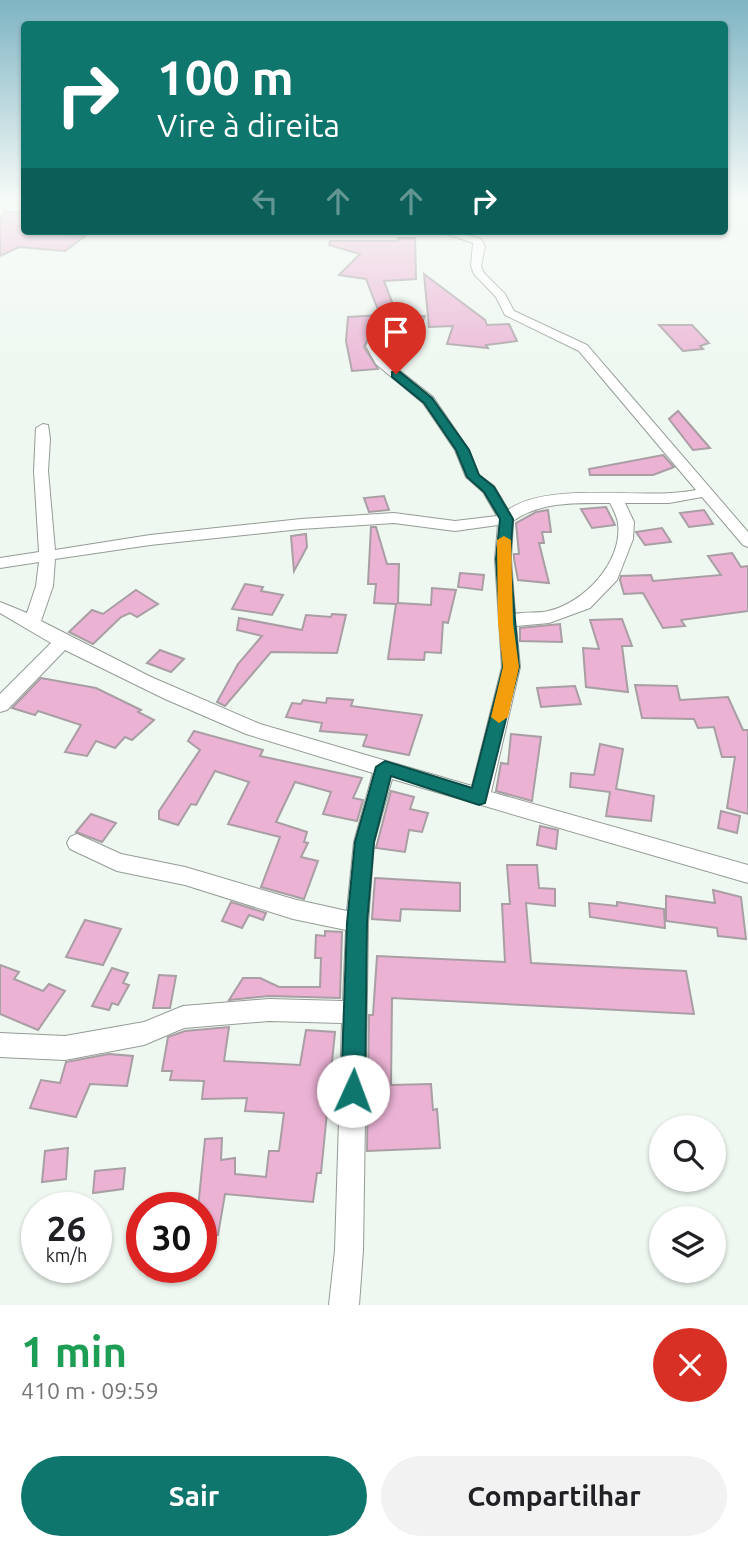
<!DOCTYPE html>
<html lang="pt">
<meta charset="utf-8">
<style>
body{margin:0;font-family:Ubuntu,sans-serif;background:#f2f2f2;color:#202124;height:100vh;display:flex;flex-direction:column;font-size:26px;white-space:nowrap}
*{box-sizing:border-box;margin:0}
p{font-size:23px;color:#757577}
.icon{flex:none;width:38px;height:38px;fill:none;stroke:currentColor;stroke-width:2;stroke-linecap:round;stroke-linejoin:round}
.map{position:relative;height:1305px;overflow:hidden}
.side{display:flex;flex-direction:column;background:#fff;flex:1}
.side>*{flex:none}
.guide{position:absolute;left:21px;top:21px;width:707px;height:214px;border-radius:7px;box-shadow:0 2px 5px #0004;background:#0f766e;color:#fff;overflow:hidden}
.controls{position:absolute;left:649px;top:1115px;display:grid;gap:14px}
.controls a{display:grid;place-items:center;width:77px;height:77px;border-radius:50%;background:#fff;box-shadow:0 2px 5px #0004;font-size:35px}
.speed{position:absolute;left:21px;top:1192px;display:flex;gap:14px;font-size:35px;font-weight:700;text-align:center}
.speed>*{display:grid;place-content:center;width:91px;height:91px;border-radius:50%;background:#fff;box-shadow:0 2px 5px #0004;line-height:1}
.speed small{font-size:18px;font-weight:400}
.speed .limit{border:10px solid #d22;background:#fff;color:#111}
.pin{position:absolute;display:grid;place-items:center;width:60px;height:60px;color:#fff;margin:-72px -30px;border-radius:50% 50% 50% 0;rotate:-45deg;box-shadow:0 0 7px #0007}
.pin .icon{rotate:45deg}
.me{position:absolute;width:77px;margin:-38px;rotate:2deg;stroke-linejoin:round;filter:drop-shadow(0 0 5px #0008)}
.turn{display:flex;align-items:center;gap:24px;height:147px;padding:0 21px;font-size:32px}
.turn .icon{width:91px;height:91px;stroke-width:2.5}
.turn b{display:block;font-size:49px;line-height:60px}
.lanes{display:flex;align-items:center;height:66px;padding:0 21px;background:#0003;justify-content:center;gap:35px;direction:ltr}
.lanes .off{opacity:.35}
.round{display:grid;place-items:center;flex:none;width:74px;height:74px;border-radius:37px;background:#f2f2f2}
.overview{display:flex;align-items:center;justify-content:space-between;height:119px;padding:0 21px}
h1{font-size:42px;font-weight:700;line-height:52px;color:#1e9e55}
.cta{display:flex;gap:14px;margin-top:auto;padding:14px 21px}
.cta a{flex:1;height:80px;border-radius:42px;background:#0f766e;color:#fff;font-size:28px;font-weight:700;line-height:80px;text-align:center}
.cta a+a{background:#f2f2f2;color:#202124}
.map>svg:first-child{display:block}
</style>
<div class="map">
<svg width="748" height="1305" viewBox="0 0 748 1305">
<rect width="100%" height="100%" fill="#eef7f0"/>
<g fill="#ebb2d4" stroke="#a89ea3" stroke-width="2">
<polygon points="5,212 24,212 24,231 85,236 65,251 19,247 0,256 0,219"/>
<polygon points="398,238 415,238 416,279 384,281 397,315 405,316 393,327 371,331 364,347 378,369 352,371 346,341 348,317 380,315 366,279 339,275 360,254 329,245 330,241 398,241"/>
<polygon points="424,274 485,320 487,325 509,324 517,341 486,345 488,348 447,344 453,326 429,327"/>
<polygon points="420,316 425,316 413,342 385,339 403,337"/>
<polygon points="659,325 692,325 709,343 700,346 703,349 683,351"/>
<polygon points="678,411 710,448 693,450 669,419"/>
<polygon points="663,455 674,467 653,475 590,475 589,469"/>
<polygon points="384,496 389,510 369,512 364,498"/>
<polygon points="606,507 615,525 592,528 581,509"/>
<polygon points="548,510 551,532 542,532 544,543 539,543 549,583 518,580 514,559 514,554 519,554 516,523 536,512"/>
<polygon points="704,510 713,524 689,527 680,513"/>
<polygon points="371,527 376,527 387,564 399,564 398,603 431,605 432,588 456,590 448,623 443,622 441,653 425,652 424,660 388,659 396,604 374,603 376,584 368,584"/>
<polygon points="662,528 671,542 645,545 636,532"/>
<polygon points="306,534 307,547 294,571 291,536"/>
<polygon points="732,553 741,567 748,566 748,611 681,620 685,626 663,628 643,593 624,594 620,580 621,576 651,575 653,581 721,575 708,556"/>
<polygon points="460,573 484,575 482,590 458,587"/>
<polygon points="245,584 263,587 261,591 283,595 272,615 232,609"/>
<polygon points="136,590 158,604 137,617 130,613 121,617 93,644 69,632 92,610 103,614"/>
<polygon points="332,614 346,615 337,653 271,652 225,706 217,702 238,664 262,636 237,630 239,618 302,630 306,615 331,617"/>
<polygon points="622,619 632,646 622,646 628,692 586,687 583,648 599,649 590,620"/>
<polygon points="560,624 562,642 520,641 520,628"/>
<polygon points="160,650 184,659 171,672 147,663"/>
<polygon points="41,678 96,688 141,710 138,712 154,720 132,740 125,737 115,748 96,741 87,756 65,752 81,725 38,711 35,715 12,708"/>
<polygon points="635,685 677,686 680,700 728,697 743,730 748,730 748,814 727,808 735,757 722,757 714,727 698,728 694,719 642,718"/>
<polygon points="575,686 581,704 541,707 537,688"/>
<polygon points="327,698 353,700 351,706 422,715 409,755 363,746 367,735 320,731 322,723 286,717 292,703 301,704 303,700 326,703"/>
<polygon points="194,731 263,750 260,756 362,778 353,798 363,800 357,821 323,814 331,792 295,782 276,822 307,832 304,842 308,843 301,857 318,861 304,899 261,887 280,837 228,824 249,782 215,771 196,805 191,804 178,825 159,819 159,811 200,750 188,741"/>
<polygon points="511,734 541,737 532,801 496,791 501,763 508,764"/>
<polygon points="600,744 623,749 616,789 654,796 651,821 606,816 610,792 570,787 571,773 594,775"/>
<polygon points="391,791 414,797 410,809 428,813 422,832 409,830 405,852 376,848"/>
<polygon points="721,811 740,816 737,833 718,828"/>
<polygon points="91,814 116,823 102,842 76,832"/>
<polygon points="540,826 558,830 556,849 537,845"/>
<polygon points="507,865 537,865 539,888 555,889 555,906 526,903 531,963 686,971 694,1014 392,998 391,1085 431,1084 433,1110 437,1109 440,1148 367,1151 369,1015 373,1015 377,956 505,962 502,904 510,904"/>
<polygon points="375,878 460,883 460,911 401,909 400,921 372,919"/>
<polygon points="713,890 741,897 746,939 718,936 717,928 666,921 666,896 715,903"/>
<polygon points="231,902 266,913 263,920 249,915 242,928 222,921"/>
<polygon points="617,902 664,909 665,928 590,917 589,903 617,906"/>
<polygon points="85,920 121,929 103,965 66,957"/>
<polygon points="325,931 342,932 340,998 269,996 229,1000 243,978 260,978 279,987 320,987 321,958 315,958 316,935 325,936"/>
<polygon points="0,965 19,972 14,979 43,991 49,984 65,991 38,1030 0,1014"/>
<polygon points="112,968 128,973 123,983 129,985 118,1005 112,1003 109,1010 92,1006"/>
<polygon points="159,975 176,976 170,1008 153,1008"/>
<polygon points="229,1027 224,1061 300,1065 306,1030 335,1032 321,1173 317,1173 313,1202 225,1194 218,1235 201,1234 201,1208 198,1208 205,1139 222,1138 221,1160 235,1158 235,1174 266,1177 269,1151 279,1151 284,1113 245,1111 247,1098 202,1099 204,1081 170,1080 172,1071 162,1071 168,1037 185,1031"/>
<polygon points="109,1054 133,1056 127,1086 90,1084 76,1117 30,1108 41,1080 60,1083 66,1062"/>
<polygon points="68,1148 66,1179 42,1182 45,1151"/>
<polygon points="125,1168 123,1189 93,1193 95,1171"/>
</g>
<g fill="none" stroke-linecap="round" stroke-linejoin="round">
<g stroke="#949c95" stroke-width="2">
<g id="minor">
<polygon points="11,202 0,211 0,202"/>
<path d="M439,231H454L481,239L485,246L481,266L484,273L505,294L514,311L587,345L748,532V547L743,545L702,497L669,503H625L634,522L633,539L617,580L590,608L549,623L516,626L520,667L491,792L748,865V883L392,779L374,842L368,923L363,1250L359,1305H329L335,1250L342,1023L269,1021L184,1028L144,1045L65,1060L0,1057V1033L65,1036L144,1022L183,1006L269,999L343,1001L346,930L293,919L185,885L117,871L70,849L67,843L70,837L77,834L121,854L185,867L293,899L347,911L354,842L373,773L246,734L165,699L65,650L7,710L0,712V694L51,643L0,613V602L27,613L36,586L39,562L0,568V558L39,552L34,471L36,428L43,424L48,425L50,439L48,471L55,550L150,535L301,519L394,513L455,521L497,516L483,492L466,477L455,450L423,403L376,364L366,346L373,332L394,330L412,313L418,316L401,335L382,337L378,346L385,359L433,397L469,450L479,475L494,486L508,510C550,480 644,501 696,490L579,351L505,315L496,297L474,274L471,266L473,243ZM610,503C613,509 617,516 618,523C623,562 584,603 548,611C538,614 526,611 515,614L511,559L513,521C541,501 577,503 610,503ZM394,523L455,531L498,525L495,559L502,667L472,786L260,724L151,677L41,621L53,586L55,559L150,545L301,529Z"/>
</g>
</g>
<use href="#minor" fill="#fff" fill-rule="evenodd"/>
</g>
<linearGradient id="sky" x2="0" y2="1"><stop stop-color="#7eb4c3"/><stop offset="0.52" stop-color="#f7fbf8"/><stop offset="1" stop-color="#f7fbf8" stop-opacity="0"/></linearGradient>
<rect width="748" height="385" fill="url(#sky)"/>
<polygon fill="#0f766e" stroke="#0a4d48" stroke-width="2" points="392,372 400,372 432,398 469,450 479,475 494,487 513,519 510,559 519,667 485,803 479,805 391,776 374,842 367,923 365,1091 361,1099 353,1103 345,1099 341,1091 347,923 355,842 376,767 385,761 472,788 503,667 496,559 500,519 484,492 467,477 456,450 424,403 392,377"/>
<polygon fill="#f59e0b" points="504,536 511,540 513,623 519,667 508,717 499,723 491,717 503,667 498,623 497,540"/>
</svg>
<div class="controls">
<a><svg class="icon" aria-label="search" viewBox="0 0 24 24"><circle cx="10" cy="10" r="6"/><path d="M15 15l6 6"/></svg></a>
<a><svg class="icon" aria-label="layers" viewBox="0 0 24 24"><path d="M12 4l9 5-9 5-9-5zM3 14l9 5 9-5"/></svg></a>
</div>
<div class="speed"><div>26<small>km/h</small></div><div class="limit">30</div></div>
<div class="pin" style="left:396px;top:374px;background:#d93025"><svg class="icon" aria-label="arrive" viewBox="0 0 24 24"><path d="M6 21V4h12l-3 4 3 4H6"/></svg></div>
<svg class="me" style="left:353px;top:1091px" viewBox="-20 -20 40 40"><circle r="19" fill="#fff"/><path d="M0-13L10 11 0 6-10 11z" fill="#0f766e"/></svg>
<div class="guide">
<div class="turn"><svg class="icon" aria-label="right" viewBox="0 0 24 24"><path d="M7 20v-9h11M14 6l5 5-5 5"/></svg><div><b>100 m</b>Vire à direita</div></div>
<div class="lanes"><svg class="icon off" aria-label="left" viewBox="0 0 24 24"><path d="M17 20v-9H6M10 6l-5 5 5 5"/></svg><svg class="icon off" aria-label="ahead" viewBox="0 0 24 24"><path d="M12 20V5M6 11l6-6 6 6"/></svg><svg class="icon off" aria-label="ahead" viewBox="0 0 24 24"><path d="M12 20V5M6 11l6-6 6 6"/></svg><svg class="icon" aria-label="right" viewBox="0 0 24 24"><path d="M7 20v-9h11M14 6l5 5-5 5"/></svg></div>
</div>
</div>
<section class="side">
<div class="overview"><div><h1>1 min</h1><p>410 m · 09:59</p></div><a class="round" style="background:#d93025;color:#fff"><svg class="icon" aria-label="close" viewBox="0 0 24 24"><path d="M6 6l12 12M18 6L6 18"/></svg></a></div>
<div class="cta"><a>Sair</a><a>Compartilhar</a></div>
</section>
